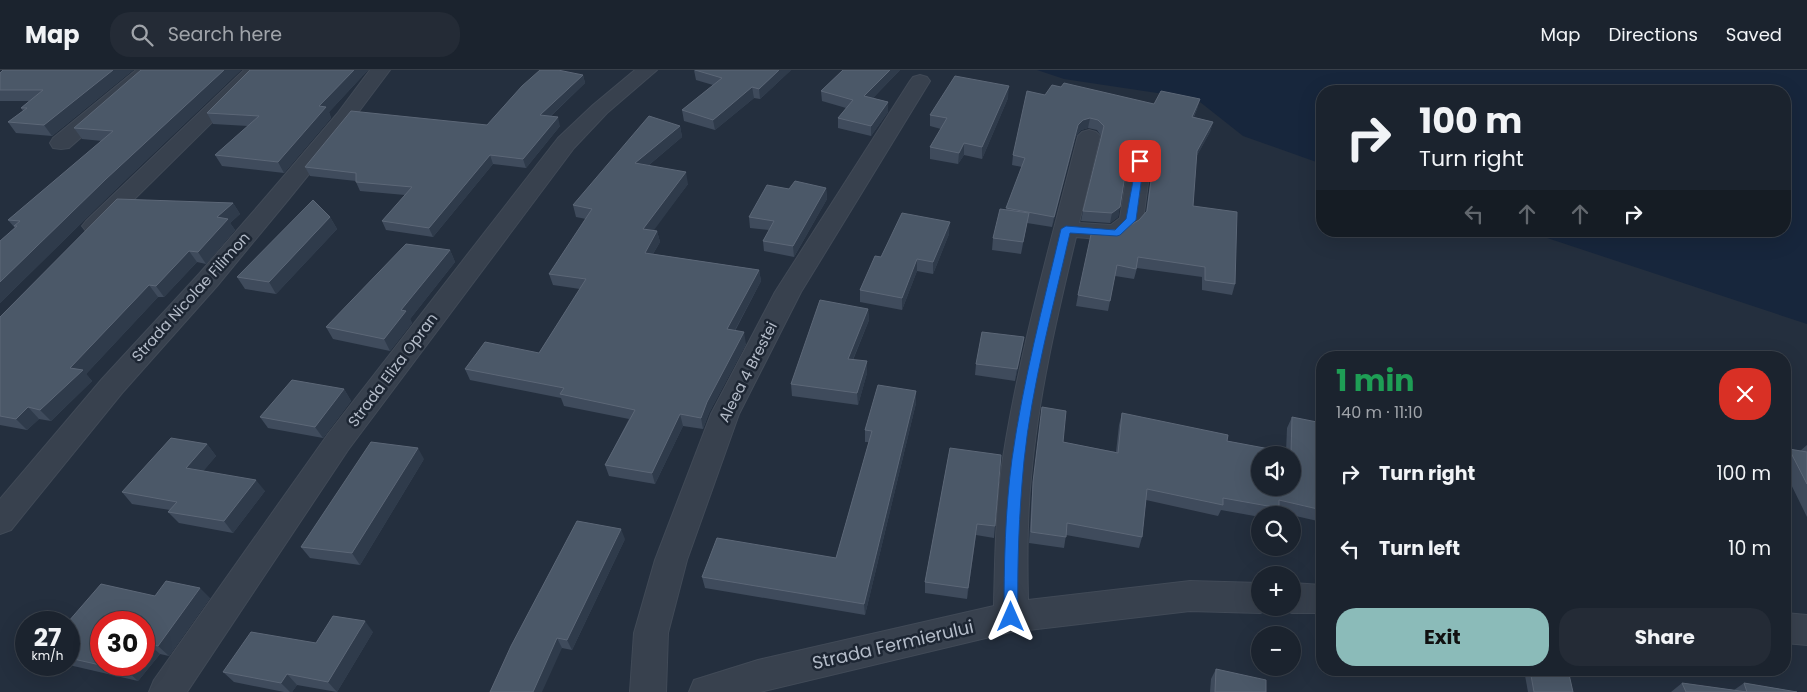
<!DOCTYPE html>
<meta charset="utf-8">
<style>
body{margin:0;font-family:Poppins,sans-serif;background:#242b36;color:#f1f3f6;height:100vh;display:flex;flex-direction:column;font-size:19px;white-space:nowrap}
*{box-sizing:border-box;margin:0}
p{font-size:16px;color:#a0a4aa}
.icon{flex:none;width:28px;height:28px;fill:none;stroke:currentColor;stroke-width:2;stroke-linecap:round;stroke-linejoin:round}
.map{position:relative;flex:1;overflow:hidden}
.drawer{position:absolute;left:1316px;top:281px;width:475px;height:325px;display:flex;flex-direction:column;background:#1b232e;border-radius:20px;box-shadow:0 5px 20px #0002,0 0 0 1px #39404a}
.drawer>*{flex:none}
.hud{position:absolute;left:1316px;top:15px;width:475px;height:152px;border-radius:20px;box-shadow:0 5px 20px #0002,0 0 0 1px #39404a;background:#1b232e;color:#f1f3f6;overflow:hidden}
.tools{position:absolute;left:1251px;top:376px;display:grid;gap:10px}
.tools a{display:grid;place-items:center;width:50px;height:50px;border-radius:50%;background:#1b232e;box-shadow:0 5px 20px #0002,0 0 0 1px #39404a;font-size:25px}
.speed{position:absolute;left:15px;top:541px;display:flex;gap:10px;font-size:25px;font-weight:700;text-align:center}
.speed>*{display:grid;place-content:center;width:65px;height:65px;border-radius:50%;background:#1b232e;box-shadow:0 5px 20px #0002,0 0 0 1px #39404a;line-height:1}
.speed small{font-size:12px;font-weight:400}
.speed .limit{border:8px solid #d22;background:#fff;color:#111}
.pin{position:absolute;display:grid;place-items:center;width:42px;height:42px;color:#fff;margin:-21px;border-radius:10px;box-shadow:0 2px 8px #0006}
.me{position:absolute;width:55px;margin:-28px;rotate:0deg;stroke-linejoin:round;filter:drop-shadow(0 0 4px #0008)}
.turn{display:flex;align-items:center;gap:18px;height:105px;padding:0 20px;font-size:22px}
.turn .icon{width:65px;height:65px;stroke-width:2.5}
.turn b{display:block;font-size:35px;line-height:42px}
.lanes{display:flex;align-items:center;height:48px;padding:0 20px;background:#0003;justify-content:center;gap:25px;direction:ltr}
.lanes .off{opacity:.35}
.round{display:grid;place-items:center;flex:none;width:52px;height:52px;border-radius:20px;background:#242b36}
.overview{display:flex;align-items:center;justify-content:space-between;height:85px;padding:0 20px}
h1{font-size:30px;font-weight:700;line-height:38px;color:#1e9e55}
.cta{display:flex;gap:10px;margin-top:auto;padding:10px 20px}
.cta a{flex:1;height:58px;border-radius:20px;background:#8bbbb9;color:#111;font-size:20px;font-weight:700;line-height:58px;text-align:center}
.cta a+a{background:#242b36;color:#f1f3f6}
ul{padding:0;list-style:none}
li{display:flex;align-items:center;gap:15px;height:75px;padding:0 20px}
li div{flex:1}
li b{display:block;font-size:19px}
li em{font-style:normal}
header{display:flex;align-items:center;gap:30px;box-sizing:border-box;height:70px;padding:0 25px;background:#1b232e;border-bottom:1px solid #39404a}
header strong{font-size:24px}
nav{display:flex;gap:28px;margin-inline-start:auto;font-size:18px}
.search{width:350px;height:45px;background:#242b36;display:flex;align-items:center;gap:12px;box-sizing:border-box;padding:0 18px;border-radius:20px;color:#a0a4aa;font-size:19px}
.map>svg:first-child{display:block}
</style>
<header>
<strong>Map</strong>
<div class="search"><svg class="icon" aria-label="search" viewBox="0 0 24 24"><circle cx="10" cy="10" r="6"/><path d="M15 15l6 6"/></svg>Search here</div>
<nav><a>Map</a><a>Directions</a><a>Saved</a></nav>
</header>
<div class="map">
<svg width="1807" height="622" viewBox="0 0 1807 622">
<rect width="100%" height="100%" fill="#242f3e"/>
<polygon fill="#17263c" points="1037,0 1807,0 1807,254 1526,161 1785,161 1785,21 1322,21 1322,94 1243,66 1200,32 1164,24 1064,9"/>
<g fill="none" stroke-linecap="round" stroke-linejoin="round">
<g stroke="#414a57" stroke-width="2">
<g id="minor">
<polygon points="136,0 158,0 69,78 61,79 53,78 50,73 53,68"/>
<polygon points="244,0 265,0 102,161 94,163 86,161 82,156 86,151"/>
<polygon points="370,0 390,0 351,52 288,130 217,216 122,323 11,460 0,464 0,429 102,309 199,204 272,120 337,44"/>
<polygon points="635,0 657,0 607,43 574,78 348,380 187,622 149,622 154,610 328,364 558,68 593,35"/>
<polygon points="920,5 927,7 930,11 801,222 739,344 687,490 668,563 666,622 630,622 634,563 655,490 711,344 775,222 910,11 913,7"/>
<path d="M1089,60L1096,62L1100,66L1079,153L1111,155L1120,148L1129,91L1132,86L1140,84L1148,86L1151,91L1143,150C1124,177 1104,169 1076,167C1057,246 1038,327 1031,408C1027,448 1027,489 1028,530L1190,511L1260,513V538H1272L1260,543L1190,541L1011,562L760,622H689L694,610L758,590L994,536C995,486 996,437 1003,388C1020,279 1051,172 1078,66L1082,62Z"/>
<polygon points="1292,513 1322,515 1322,543 1292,543 1280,538 1292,538"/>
<polygon points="1785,543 1807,545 1807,575 1785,573"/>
</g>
</g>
<use href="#minor" fill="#38414e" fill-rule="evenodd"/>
</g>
<g fill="#3f4b5c">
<polygon points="133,0 52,66 16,63 8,52 23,41 21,38 29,31 0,31 0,3"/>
<polygon points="141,0 241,0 114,121 0,233 0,171 15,158 8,150 102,71 82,69 74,58"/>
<polygon points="250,0 368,0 329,42 331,48 284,103 222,96 215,85 248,56 213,54 207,43"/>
<polygon points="694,0 791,0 760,29 754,28 715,60 684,51 682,40 713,15 696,10"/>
<polygon points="843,0 900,0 873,28 888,32 888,42 871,66 838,58 838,48 846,38 822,31 821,21"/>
<polygon points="583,5 585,13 551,46 560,56 526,98 493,94 433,167 386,160 382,151 405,125 360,121 356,112 356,111 310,106 305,97 487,55"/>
<polygon points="1045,25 1154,34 1200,29 1197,39 1194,47 1213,52 1210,62 1196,87 1193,136 1235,214 1232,225 1202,220 1202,207 1137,198 1134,209 1115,206 1108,241 1076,236 1078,225 1106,161 1124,159 1139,150 1146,142 1153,91 1148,84 1140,82 1132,84 1128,89 1118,147 1110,153 1081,151 1083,141 1101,66 1097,60 1088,58 1081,60 1076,66 1052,157 1027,153 1021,184 992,180 993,168 1006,140 1022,97 1012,95 1013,85"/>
<polygon points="1008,28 982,89 964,85 958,94 930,89 930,77 941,59 930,56 930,45"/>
<polygon points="680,56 682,67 649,95 688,114 653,160 657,161 660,172 653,184 759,200 761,211 735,261 746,274 709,343 703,359 683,356 655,414 609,406 605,395 629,349 564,336 561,328 470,310 465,299 539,283 580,219 553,215 549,204 586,149 576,147 573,135"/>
<polygon points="826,118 827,129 794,187 764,181 763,171 769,160 750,158 749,147 789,119"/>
<polygon points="233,133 240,144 230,153 235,160 206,194 197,192 164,227 158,227 86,304 92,311 51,351 39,349 27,360 0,355 0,247"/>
<polygon points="330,147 337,159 276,224 245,219 237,207"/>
<polygon points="949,164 933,204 917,201 902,240 860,232 860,220 881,187"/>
<polygon points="450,180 455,192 410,249 412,253 390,281 333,269 326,257"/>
<polygon points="868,239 869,250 853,290 867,303 858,335 792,326 791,314"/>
<polygon points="1024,267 1022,279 1015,311 975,305 976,294"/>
<polygon points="344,319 351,331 323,368 268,358 260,347"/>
<polygon points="916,333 865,545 705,518 702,507 836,488 869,372 865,372 865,360"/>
<polygon points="1042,337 1063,372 1116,382 1119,355 1122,343 1227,371 1286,382 1287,358 1292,347 1322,353 1322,452 1278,442 1276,445 1260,445 1260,447 1221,440 1218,446 1146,430 1142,467 1139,478 1066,465 1064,478 1029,473 1032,423"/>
<polygon points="207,374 216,386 203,401 265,421 233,463 179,453 168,442 170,440 132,434 122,422"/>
<polygon points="1807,375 1807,447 1785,402 1785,383 1789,379 1800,381"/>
<polygon points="950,378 995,456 994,468 976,465 967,529 925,523 925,512"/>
<polygon points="424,389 360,495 310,488 301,477"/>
<polygon points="625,469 572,580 562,578 490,622"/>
<polygon points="155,526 210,528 169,586 160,584 138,611 69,595 69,552"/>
<polygon points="373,562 337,622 297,615 292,622 284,622 234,612 223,602 316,573"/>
<polygon points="1216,599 1266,622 1210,622 1211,609"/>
<polygon points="1524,600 1568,600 1573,622 1528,622"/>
<polygon points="1682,613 1734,620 1744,613 1797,622 1671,622"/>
</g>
<g fill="#2f3b4b">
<polygon points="113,0 133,0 52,66 44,55"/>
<polygon points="224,0 241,0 114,121 0,233 0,212 106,109"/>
<polygon points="354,0 368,0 329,42 331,48 284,103 278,92 319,36"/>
<polygon points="779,0 791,0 760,29 759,19"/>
<polygon points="890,0 900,0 865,36 864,26"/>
<polygon points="583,5 585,13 543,53 540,45"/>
<polygon points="1009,16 1008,28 982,89 982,77"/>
<polygon points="752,17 754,28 715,60 713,50"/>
<polygon points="1200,29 1197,39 1189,57 1192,47"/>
<polygon points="888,32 888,42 871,66 871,56"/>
<polygon points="558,47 560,56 526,98 523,89"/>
<polygon points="1090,48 1088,58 1081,60 1076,66 1052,157 1054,147 1078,55 1083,50"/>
<polygon points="1213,52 1210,62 1194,91 1197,81"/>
<polygon points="680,56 682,67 638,104 635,93"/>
<polygon points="1142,72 1140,82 1132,84 1127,90 1129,80 1134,74"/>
<polygon points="964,73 964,85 958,94 959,83"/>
<polygon points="490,85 493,94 433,167 429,158"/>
<polygon points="686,102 688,114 646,171 643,159"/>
<polygon points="826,118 827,129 794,187 793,176"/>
<polygon points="233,133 240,144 230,153 235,160 206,194 198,182 217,147"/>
<polygon points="1120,137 1118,147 1110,153 1112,143"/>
<polygon points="330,147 337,159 276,224 269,212"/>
<polygon points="950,152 949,164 933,204 933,192"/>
<polygon points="657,161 660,172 647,194 645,183"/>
<polygon points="450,180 455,192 410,249 412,253 390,281 384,269 401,240"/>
<polygon points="189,181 197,192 164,227 156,216"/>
<polygon points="917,189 917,201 902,240 902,228"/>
<polygon points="759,200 761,211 729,271 727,259"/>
<polygon points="149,215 158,227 86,304 92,311 51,351 40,340 70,298"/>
<polygon points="868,239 869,250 848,301 848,289"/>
<polygon points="744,262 746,274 709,343 703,359 701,348 707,332"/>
<polygon points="1024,267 1022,279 1015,311 1017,299"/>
<polygon points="867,291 867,303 858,335 857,323"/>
<polygon points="344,319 351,331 323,368 315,357"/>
<polygon points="916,321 916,333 865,545 864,534"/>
<polygon points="28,337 39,349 27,360 16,349"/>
<polygon points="680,344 683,356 655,414 652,403"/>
<polygon points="207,374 216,386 196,410 186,398"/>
<polygon points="418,378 424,389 360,495 352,483"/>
<polygon points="256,410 265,421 233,463 224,451"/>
<polygon points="977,454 976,465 967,529 968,518"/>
<polygon points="621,459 625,469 572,580 567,570"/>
<polygon points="200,518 210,528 169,586 158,576"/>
<polygon points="365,551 373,562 337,622 328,612"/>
<polygon points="557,568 562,578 542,622 533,622"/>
<polygon points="149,574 160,584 138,611 127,601 132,595 144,595 144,581"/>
<polygon points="287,604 297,615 292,622 290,622 281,613"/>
</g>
<g fill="#4b5868" stroke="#5c6777" fill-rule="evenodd">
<polygon points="3,0 113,0 44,55 8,52 27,38 21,38 43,20 0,20 0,3"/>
<polygon points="141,0 224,0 106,109 0,212 0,171 17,156 14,156 20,151 8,150 113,61 74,58"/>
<polygon points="250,0 354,0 319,36 326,37 278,92 215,85 259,46 207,43"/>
<polygon points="540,0 558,0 583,5 540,45 558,47 523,89 490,85 429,158 382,151 412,117 356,112 356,103 305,97 351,41 487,55 522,16"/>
<polygon points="695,0 779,0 759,19 752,17 713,50 682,40 722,8"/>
<polygon points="843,0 890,0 864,26 888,32 871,56 838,48 853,30 821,21"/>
<polygon points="955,6 1009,16 982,77 964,73 959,83 930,77 947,48 930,45"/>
<polygon points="1064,13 1154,34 1161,21 1200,29 1192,47 1213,52 1197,81 1193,136 1237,142 1235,214 1205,210 1205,197 1138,187 1136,199 1117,195 1110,231 1078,225 1092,160 1106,161 1124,159 1139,150 1147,141 1155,81 1151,74 1142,72 1134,74 1129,80 1120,137 1112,143 1083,141 1104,56 1098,50 1090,48 1083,50 1078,55 1054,147 1006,138 1025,88 1013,85 1027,21 1045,25 1052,15 1061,17"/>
<polygon points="649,46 680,56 635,93 686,102 643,159 657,161 645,183 759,200 727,259 744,262 707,332 701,348 680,344 652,403 605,395 635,340 560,324 564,318 465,299 485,272 539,283 586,209 549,204 592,139 573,135"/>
<polygon points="795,111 826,118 793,176 763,171 774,151 749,147 767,115 789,119"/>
<polygon points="117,129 233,133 217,147 228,149 198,182 189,181 156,216 149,215 70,298 83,300 40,340 28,337 16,349 0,346 0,247"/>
<polygon points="313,130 330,147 269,212 237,207"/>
<polygon points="1000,139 1029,143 1023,172 993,168"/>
<polygon points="902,143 950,152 933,192 917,189 902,228 860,220 875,186 881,187"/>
<polygon points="406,174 450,180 401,240 406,241 384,269 326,257"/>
<polygon points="820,230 868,239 848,289 867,291 857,323 791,314"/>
<polygon points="982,262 1024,267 1017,299 976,294"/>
<polygon points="292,310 344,319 315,357 260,347"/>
<polygon points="878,315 916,321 864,534 702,507 717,468 836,488 872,361 865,360"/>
<path d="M1042,337L1066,341L1063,372L1118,383L1122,343L1228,365L1227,371L1291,383L1292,347L1322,353V440L1279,430V438L1223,428V435L1147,419L1142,467L1067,453L1066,467L1031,462L1033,412ZM1260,385H1292V418H1260Z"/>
<polygon points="171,368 207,374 186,398 256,410 224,451 168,442 177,432 122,422"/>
<polygon points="371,372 418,378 352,483 301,477"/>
<polygon points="950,378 1001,385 995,456 977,454 968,518 925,512"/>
<polygon points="1789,379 1807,382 1807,414"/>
<polygon points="577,451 621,459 567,570 557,568 533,622 490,622 511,576"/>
<polygon points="166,511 200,518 158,576 149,574 144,581 144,552 101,552 101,595 132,595 127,601 69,588 69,552 68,552 101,514 155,526"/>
<polygon points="333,546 365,551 328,612 287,604 281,613 223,602 251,562 316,573"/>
<polygon points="1216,599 1266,610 1266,622 1215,622"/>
<polygon points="1530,600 1568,600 1573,622 1534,622"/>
<polygon points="1682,613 1747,622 1744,613 1797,622 1686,622"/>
</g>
<path fill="#1a73e8" stroke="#114b97" d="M1137,89H1140L1144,91L1136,150L1120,165L1117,166L1070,163C1053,238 1032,314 1024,391C1019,443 1017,495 1018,547L1016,552L1011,553L1006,552L1004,547C1004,494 1005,441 1012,389C1023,311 1043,235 1061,159L1066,156L1115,160L1126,149Z"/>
<g text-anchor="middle" stroke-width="5" stroke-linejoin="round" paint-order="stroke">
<g font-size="15" fill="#b4bcc9" stroke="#1d2633">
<text transform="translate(191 227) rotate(-48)" y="5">Strada Nicolae Filimon</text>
<text transform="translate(393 300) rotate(-53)" y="5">Strada Eliza Opran</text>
<text transform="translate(748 302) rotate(-63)" y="5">Aleea 4 Brestei</text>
</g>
<g font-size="18" fill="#b4bcc9" stroke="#1d2633">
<text transform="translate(893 575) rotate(-13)" y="6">Strada Fermierului</text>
</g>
</g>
</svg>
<div class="tools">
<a><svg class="icon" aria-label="sound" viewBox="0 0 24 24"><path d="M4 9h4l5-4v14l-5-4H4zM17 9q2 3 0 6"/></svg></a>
<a><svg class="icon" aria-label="search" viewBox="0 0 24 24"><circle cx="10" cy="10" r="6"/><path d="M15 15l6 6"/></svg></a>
<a>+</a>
<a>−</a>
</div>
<div class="speed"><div>27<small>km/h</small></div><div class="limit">30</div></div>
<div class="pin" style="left:1140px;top:91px;background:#d93025"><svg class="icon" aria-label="arrive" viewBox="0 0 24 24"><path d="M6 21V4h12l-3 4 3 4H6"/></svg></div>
<svg class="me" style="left:1011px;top:547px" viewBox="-20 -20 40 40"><path d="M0-17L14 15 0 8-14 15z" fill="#1a73e8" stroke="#fff" stroke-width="4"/></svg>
<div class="hud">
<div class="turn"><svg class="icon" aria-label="right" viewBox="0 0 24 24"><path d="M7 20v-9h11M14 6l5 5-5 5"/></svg><div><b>100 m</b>Turn right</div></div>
<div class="lanes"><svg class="icon off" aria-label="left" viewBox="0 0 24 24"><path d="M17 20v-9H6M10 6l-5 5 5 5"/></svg><svg class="icon off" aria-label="ahead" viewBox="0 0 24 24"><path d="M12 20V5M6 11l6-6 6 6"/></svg><svg class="icon off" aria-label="ahead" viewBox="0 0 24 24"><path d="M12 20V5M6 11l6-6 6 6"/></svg><svg class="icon" aria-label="right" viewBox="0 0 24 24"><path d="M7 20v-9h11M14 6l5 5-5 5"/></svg></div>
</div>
<section class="drawer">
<div class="overview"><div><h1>1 min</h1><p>140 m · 11:10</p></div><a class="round" style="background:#d93025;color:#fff"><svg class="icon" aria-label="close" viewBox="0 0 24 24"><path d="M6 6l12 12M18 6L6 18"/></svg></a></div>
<ul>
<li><svg class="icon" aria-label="right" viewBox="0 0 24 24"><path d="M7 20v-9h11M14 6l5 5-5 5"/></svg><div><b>Turn right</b></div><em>100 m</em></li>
<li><svg class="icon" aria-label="left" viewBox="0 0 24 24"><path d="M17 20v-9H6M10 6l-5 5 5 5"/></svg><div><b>Turn left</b></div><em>10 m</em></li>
</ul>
<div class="cta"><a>Exit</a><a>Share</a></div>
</section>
</div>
